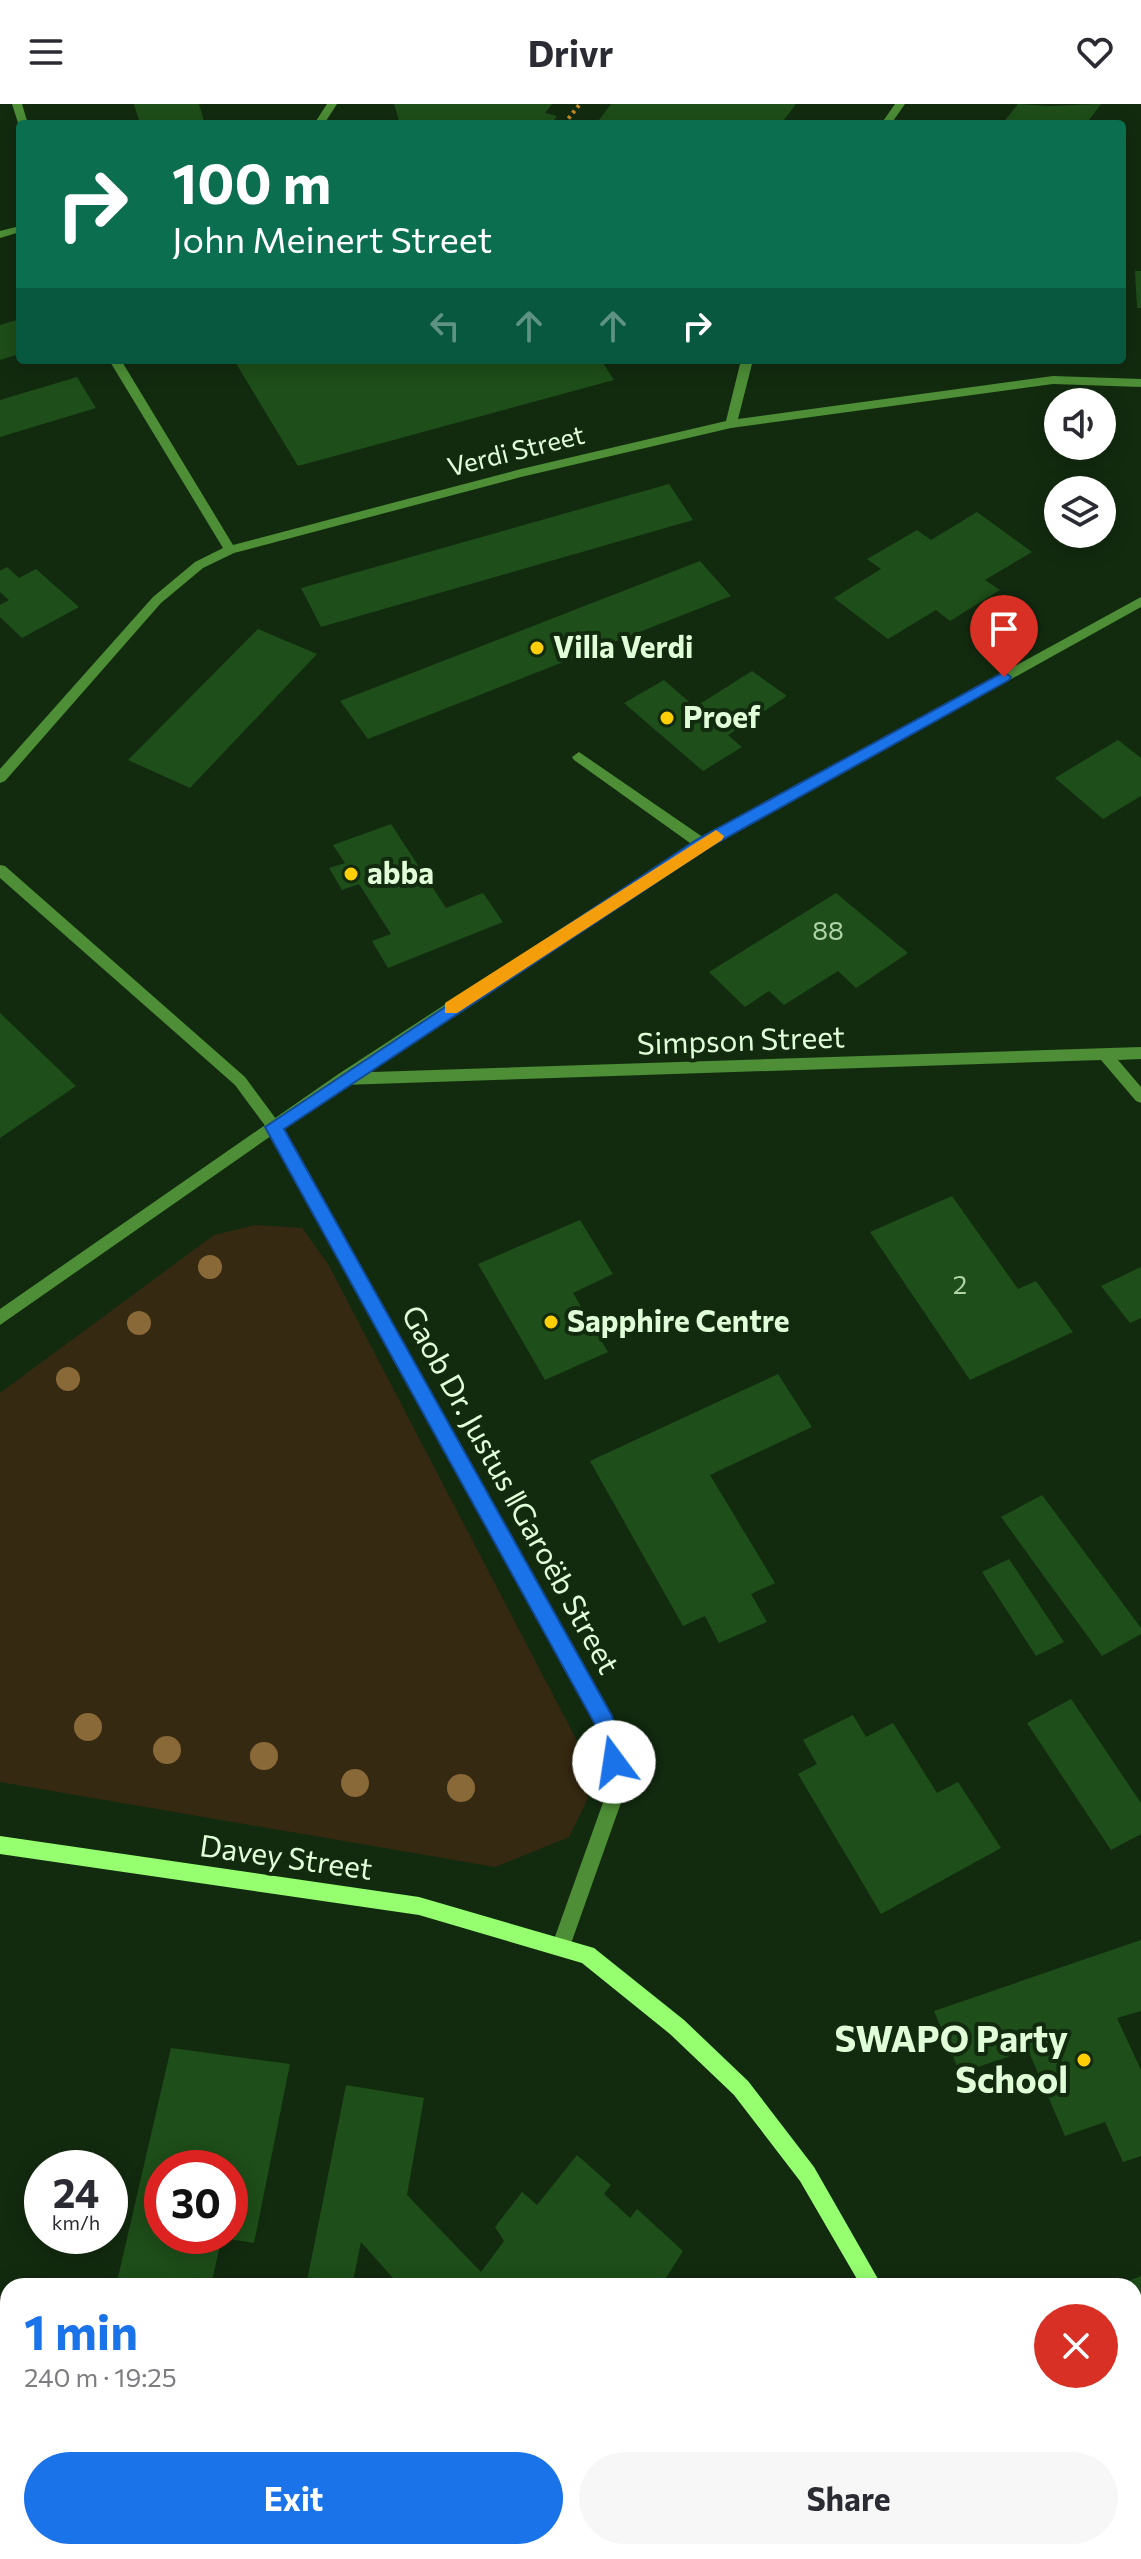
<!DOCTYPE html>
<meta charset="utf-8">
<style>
body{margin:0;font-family:Commissioner,sans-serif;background:#f7f7f7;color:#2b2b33;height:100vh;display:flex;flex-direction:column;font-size:30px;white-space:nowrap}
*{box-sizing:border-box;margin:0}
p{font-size:26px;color:#7c7c81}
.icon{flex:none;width:44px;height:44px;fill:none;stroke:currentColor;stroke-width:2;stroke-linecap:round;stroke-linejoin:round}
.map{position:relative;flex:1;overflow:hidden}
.panel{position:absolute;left:0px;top:2174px;width:1142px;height:282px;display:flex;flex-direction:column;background:#fff;border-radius:24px 24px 0 0;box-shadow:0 4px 20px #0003}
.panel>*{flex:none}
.top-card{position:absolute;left:16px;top:16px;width:1110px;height:244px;border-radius:8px;box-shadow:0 4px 20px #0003;background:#0b6e4f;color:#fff;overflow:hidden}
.controls{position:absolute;left:1044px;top:284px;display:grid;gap:16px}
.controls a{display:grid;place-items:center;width:72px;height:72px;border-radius:50%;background:#fff;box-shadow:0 4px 20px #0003;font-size:40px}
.speed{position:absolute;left:24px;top:2046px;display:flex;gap:16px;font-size:40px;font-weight:700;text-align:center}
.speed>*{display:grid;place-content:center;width:104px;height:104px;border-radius:50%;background:#fff;box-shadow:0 4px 20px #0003;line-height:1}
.speed small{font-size:20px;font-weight:400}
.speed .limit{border:12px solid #d22;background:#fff;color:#111}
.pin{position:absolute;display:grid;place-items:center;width:68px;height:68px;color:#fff;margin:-82px -34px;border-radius:50% 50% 50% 0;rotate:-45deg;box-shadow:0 0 8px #0007}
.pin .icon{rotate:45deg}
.me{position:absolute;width:88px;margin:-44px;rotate:346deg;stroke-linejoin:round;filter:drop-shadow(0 0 6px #0008)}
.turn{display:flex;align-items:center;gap:28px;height:168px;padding:0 24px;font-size:36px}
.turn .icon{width:104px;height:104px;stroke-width:2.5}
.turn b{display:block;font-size:56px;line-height:68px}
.lanes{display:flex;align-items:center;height:76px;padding:0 24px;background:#0003;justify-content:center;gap:40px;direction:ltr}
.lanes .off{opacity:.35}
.round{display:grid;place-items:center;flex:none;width:84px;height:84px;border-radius:42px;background:#f7f7f7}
.head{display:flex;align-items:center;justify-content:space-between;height:136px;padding:0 24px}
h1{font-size:48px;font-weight:700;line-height:60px;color:#1a73e8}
.cta{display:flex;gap:16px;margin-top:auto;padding:16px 24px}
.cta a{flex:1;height:92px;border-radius:48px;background:#1a73e8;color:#fff;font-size:32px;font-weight:700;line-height:92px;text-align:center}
.cta a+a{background:#f7f7f7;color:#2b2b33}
header{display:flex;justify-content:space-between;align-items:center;height:104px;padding:0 24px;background:#fff;font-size:36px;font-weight:700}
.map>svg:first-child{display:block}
</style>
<header><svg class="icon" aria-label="menu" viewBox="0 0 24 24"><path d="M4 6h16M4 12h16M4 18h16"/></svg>Drivr<svg class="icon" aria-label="heart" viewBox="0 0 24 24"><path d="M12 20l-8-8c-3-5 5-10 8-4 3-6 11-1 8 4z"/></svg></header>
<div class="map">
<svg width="1141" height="2455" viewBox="0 0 1141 2455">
<rect width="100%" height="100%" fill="#122b0f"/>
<polygon fill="#362911" points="255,1121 302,1124 328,1160 576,1635 588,1694 569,1733 495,1763 0,1678 0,1289 214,1131"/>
<g fill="#1e4e19">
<polygon points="134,0 199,0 205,20 140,20"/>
<polygon points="394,0 552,0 545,9 557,12 551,20 400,20"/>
<polygon points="611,0 796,0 781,20 596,20"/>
<polygon points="1018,0 1049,2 1101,0 1086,20 1002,20"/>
<polygon points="1135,167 1141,167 1141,204 1137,204"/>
<polygon points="20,215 20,250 0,256 0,221"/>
<polygon points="234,256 601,256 614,276 298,362"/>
<polygon points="77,273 96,304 0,333 0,296"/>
<polygon points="669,380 693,416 321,523 301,484"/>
<polygon points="977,408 1032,448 985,476 1000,486 950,517 936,506 888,535 834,494 881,465 867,455 917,426 931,436"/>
<polygon points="700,457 731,492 368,635 340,597"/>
<polygon points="7,463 19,474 36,465 79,503 22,534 0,513 0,501 9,496 0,488 0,467"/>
<polygon points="258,525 317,550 190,684 128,656"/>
<polygon points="752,567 787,592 728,631 742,643 703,667 624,599 664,576 695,603"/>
<polygon points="1118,636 1141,654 1141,692 1103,715 1055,674"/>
<polygon points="391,720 446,804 483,789 503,818 388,864 372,837 391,830 359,780 342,786 329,764 345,759 333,741"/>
<polygon points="836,789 908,849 856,884 838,867 784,901 769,887 745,903 709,868"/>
<polygon points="0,909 76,982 0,1034"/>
<polygon points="952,1092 1018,1185 1036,1177 1073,1228 970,1276 870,1128"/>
<polygon points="580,1116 613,1170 573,1189 608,1248 545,1276 478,1160"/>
<polygon points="1141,1163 1141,1214 1130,1219 1101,1182"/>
<polygon points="778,1270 812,1323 710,1371 775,1479 751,1490 767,1518 719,1539 705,1512 683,1522 590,1357"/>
<polygon points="1042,1391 1141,1524 1141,1530 1102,1552 1001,1413"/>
<polygon points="1009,1455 1064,1538 1036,1552 982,1468"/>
<polygon points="1071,1595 1141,1699 1141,1730 1111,1746 1027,1619"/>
<polygon points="853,1611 866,1633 893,1619 937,1689 958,1678 1001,1744 881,1810 798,1670 817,1660 803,1636"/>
<polygon points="1141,1836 1141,1907 1117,1914 1141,1966 1141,2052 1123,2058 1105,2018 1065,2032 1028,1946 960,1969 934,1907"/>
<polygon points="171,1944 290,1960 254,2139 222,2134 230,2132 230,2064 162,2064 162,2132 222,2132 211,2182 116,2182"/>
<polygon points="346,1981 424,1994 407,2091 481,2168 504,2137 495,2123 522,2088 537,2101 577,2051 611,2081 604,2090 630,2114 637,2105 683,2147 661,2182 400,2182 361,2138 352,2182 306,2182"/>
<polygon points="1141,2172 1141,2207 1134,2182 1128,2177"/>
<polygon points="378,2448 436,2448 438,2455 360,2455"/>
<polygon points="473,2448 536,2448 538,2455 475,2455"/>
<polygon points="629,2448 755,2448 757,2455 631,2455"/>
</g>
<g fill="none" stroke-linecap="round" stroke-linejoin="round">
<polyline stroke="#c68d26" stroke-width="4" stroke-dasharray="3 4" stroke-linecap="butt" points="564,20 580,0"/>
<polygon fill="#4d8e36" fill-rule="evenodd" points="579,648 707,736 709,740 707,744 697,744 574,656 572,653"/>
<g fill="#4d8e36" fill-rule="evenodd">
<polygon points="12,0 22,0 28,20 19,22"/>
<polygon points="327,0 337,0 324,20 314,20"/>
<polygon points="895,0 905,0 891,20 881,20"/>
<polygon points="20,122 20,128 0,134 0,127"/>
<polygon points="109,256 121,256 233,441 521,365 726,317 741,256 753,256 738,315 1053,272 1141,275 1141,283 1053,280 731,324 521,373 234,449 203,464 161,499 5,677 0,679 0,665 153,493 195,458 223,444"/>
<polygon points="0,761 5,762 245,973 279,1019 611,1613 623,1658 623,1693 568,1848 561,1850 554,1848 552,1841 605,1693 605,1658 597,1621 269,1027 235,981 0,774"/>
<polygon points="1141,943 1141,955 1118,956 1141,983 1141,999 1136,997 1101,956 342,981 335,975 342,969"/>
</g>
<polygon fill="#4d8e36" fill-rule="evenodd" points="1141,493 1141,503 707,744 347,979 0,1221 0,1205 337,971 697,736"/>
<g fill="#96ff70" fill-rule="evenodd">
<polygon points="0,1732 419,1793 594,1844 684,1916 748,1977 814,2063 882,2182 861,2182 800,2077 734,1991 670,1930 582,1859 419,1811 0,1750"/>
<polygon points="967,2448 989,2448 992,2455 970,2455"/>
</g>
</g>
<g fill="#896938">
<circle cx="210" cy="1163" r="12"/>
<circle cx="139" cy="1219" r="12"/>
<circle cx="68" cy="1275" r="12"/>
<circle cx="88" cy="1623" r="14"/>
<circle cx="167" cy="1646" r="14"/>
<circle cx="264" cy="1652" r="14"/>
<circle cx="355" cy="1679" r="14"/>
<circle cx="461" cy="1684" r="14"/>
</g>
<polygon fill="#1a73e8" stroke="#114b97" stroke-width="2" points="1004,568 1011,573 1009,576 708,744 284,1025 612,1612 625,1658 622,1665 614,1668 607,1665 596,1622 265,1023 696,736"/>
<polygon fill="#f59e0b" points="716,726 724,732 722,736 457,909 445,909 445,899"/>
<g fill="#ffce05" stroke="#122b0f" stroke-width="3">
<circle cx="537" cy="544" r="8"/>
<circle cx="667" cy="614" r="8"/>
<circle cx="351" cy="770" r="8"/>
<circle cx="551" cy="1218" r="8"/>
<circle cx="1084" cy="1956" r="8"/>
</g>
<g text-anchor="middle" stroke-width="8" stroke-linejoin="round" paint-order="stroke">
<g font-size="26" fill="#e0ffd9" stroke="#122b0f">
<text transform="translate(516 347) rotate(-14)" y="9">Verdi Street</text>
</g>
<g font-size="26" fill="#b0d3a9">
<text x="828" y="836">88</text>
<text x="960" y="1190">2</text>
</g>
<g font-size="30" font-weight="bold" fill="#e0ffd9" stroke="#122b0f" text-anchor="start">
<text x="553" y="554">Villa Verdi</text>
<text x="683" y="624">Proef</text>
<text x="367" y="780">abba</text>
<text x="567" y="1228">Sapphire Centre</text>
</g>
<g font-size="30" fill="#e0ffd9" stroke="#122b0f">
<text transform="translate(741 937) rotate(-2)" y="10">Simpson Street</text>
<text transform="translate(510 1386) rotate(61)" y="10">Gaob Dr. Justus ǁGaroëb Street</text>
<text transform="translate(286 1754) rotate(8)" y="10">Davey Street</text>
</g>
<g font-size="36" font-weight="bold" fill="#e0ffd9" stroke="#122b0f" text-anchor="end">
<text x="1068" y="1948">SWAPO Party<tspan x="1068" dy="41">School</tspan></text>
</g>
</g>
</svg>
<div class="controls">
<a><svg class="icon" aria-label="sound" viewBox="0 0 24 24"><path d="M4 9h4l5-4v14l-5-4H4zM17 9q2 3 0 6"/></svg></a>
<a><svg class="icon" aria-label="layers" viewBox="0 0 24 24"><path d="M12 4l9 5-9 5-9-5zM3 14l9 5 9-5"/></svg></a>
</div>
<div class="speed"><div>24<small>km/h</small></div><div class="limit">30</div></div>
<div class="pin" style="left:1004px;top:573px;background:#d93025"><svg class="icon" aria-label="arrive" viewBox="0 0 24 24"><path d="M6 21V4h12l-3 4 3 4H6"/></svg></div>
<svg class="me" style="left:614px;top:1658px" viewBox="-20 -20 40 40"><circle r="19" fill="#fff"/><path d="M0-13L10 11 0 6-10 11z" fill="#1a73e8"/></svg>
<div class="top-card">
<div class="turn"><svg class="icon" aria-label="right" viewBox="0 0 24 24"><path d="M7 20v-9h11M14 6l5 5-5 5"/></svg><div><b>100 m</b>John Meinert Street</div></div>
<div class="lanes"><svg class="icon off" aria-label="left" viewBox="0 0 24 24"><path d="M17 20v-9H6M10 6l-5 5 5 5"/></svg><svg class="icon off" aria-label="ahead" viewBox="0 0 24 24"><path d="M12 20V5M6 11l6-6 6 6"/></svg><svg class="icon off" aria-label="ahead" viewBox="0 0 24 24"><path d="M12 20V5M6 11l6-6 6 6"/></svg><svg class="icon" aria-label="right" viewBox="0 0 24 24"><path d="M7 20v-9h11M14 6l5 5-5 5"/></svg></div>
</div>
<section class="panel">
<div class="head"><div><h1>1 min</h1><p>240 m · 19:25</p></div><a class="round" style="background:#d93025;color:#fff"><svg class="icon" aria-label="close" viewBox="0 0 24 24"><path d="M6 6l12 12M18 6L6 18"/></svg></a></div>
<div class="cta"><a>Exit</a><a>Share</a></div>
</section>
</div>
